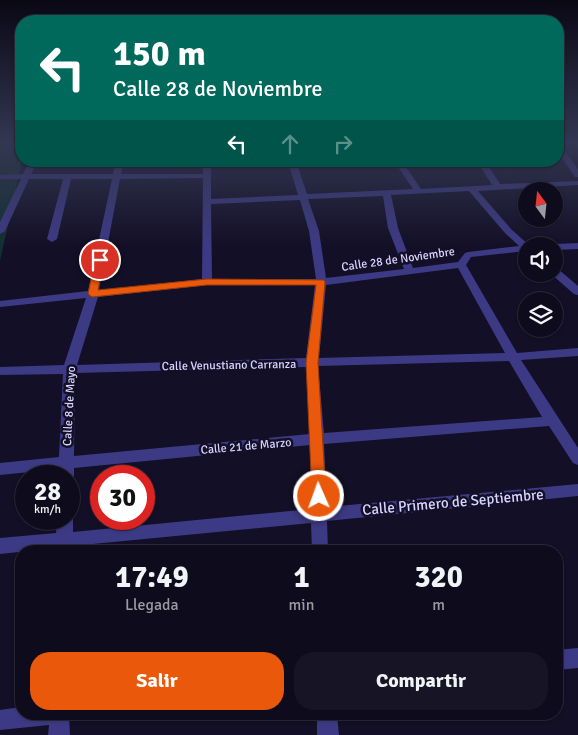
<!DOCTYPE html>
<html lang="es">
<style>
body{margin:0;font-family:Signika,sans-serif;background:#171425;color:#f1f3f6;height:100vh;display:flex;flex-direction:column;font-size:19px;white-space:nowrap}
*{box-sizing:border-box;margin:0}
p{font-size:16px;color:#9b9ba3}
.icon{flex:none;width:28px;height:28px;fill:none;stroke:currentColor;stroke-width:2;stroke-linecap:round;stroke-linejoin:round}
.map{position:relative;flex:1;overflow:hidden}
.drawer{position:absolute;left:15px;top:545px;width:548px;height:175px;display:flex;flex-direction:column;background:#0e0b1c;border-radius:20px;box-shadow:0 1px 4px #0004,0 0 0 1px #2e2b3b}
.drawer>*{flex:none}
.guide{position:absolute;left:15px;top:15px;width:549px;height:152px;border-radius:20px;box-shadow:0 1px 4px #0004,0 0 0 1px #2e2b3b;background:#00695c;color:#fff;overflow:hidden}
.needle{width:32px;rotate:345deg}
.fabs{position:absolute;left:518px;top:182px;display:grid;gap:10px}
.fabs a{display:grid;place-items:center;width:45px;height:45px;border-radius:50%;background:#0e0b1c;box-shadow:0 1px 4px #0004,0 0 0 1px #2e2b3b;font-size:25px}
.speed{position:absolute;left:15px;top:465px;display:flex;gap:10px;font-size:25px;font-weight:700;text-align:center}
.speed>*{display:grid;place-content:center;width:65px;height:65px;border-radius:50%;background:#0e0b1c;box-shadow:0 1px 4px #0004,0 0 0 1px #2e2b3b;line-height:1}
.speed small{font-size:12px;font-weight:400}
.speed .limit{border:8px solid #d22;background:#fff;color:#111}
.pin{position:absolute;display:grid;place-items:center;width:42px;height:42px;color:#fff;margin:-21px;border:2px solid #fff;border-radius:50%;box-shadow:0 1px 5px #0007}
.me{position:absolute;width:55px;margin:-28px;rotate:358deg;stroke-linejoin:round;filter:drop-shadow(0 0 4px #0008)}
.turn{display:flex;align-items:center;gap:18px;height:105px;padding:0 15px;font-size:22px}
.turn .icon{width:65px;height:65px;stroke-width:2.5}
.turn b{display:block;font-size:35px;line-height:42px}
.lanes{display:flex;align-items:center;height:48px;padding:0 15px;background:#0003;justify-content:center;gap:25px;direction:ltr}
.lanes .off{opacity:.35}
.eta{display:flex;justify-content:space-evenly;align-items:center;height:85px;text-align:center}
.eta b{font-size:30px;font-weight:800;line-height:35px}
.primary-button{display:flex;gap:10px;margin-top:auto;padding:10px 15px}
.primary-button a{flex:1;height:58px;border-radius:20px;background:#ea580c;color:#fff;font-size:20px;font-weight:800;line-height:58px;text-align:center}
.primary-button a+a{background:#171425;color:#f1f3f6}
.map>svg:first-child{display:block}
</style>
<div class="map">
<svg width="578" height="735" viewBox="0 0 578 735">
<rect width="100%" height="100%" fill="#130f26"/>
<polygon fill="#12302f" points="0,143 21,143 22,161 0,261"/>
<g fill="none" stroke-linecap="round" stroke-linejoin="round">
<g fill="#3d3a85" fill-rule="evenodd">
<polygon points="558,145 561,145 578,169 578,177 575,177 558,152"/>
<path d="M30,161H38L31,174H113L116,161H124L121,174H203V161H211V199L298,195L288,161H296L307,194L413,189L394,161H402L421,189L492,185L477,161H485L500,184L578,181V185L478,191L511,229L530,246H526V251L471,257L466,265L517,353L578,348V356L521,360L578,448V465L573,463L549,426L324,444L327,507L578,484V496L327,521L328,551H312L311,523L72,546V551H56V548L0,554V538L56,533L57,519H69V513L73,519V532L311,509L310,445L74,468V476L69,481V476H59V469L0,475V463L59,457L63,374L0,375V367L64,365L86,298L0,307V301L88,291L112,179H71L57,239L52,242L47,239L63,179H29L5,231L0,234V222L21,179H0V175L23,174ZM203,178L202,279L99,290L120,179ZM469,191L505,233L519,246L468,252L465,253L458,262L413,268L398,228L391,195ZM383,196L388,228L404,269L326,278L319,231L308,199ZM300,200L309,231L316,279H212L211,204ZM458,268L505,353L319,358L326,285ZM207,285H315L306,358L77,365L98,297ZM509,361L542,417L324,433L318,366ZM306,367L310,434L74,456L75,373Z"/>
<polygon points="578,243 578,249 554,250 554,246 550,246 554,244"/>
<polygon points="554,268 558,269 578,286 578,295 574,294 551,274 554,274"/>
<polygon points="578,648 578,668 556,670 556,650"/>
<polygon points="21,707 21,714 69,714 70,735 48,735 49,725 0,730 0,710"/>
<polygon points="317,714 337,714 339,735 317,735"/>
</g>
</g>
<linearGradient id="sky" x2="0" y2="1"><stop stop-color="#0a0815"/><stop offset="0.58" stop-color="#333752"/><stop offset="1" stop-color="#333752" stop-opacity="0"/></linearGradient>
<rect width="578" height="246" fill="url(#sky)"/>
<polygon fill="#ea580c" stroke="#983908" points="100,257 104,260 98,290 207,279 324,280 325,282 318,363 326,496 324,500 319,502 314,500 312,496 306,363 316,285 207,285 92,297 88,294 95,260"/>
<g text-anchor="middle" stroke-width="5" stroke-linejoin="round" paint-order="stroke">
<g font-size="12" fill="#d9d4ff" stroke="#130f26">
<text transform="translate(398 259) rotate(-8)" y="4">Calle 28 de Noviembre</text>
<text transform="translate(229 365) rotate(-1)" y="4">Calle Venustiano Carranza</text>
<text transform="translate(69 406) rotate(-87)" y="4">Calle 8 de Mayo</text>
<text transform="translate(246 446) rotate(-5)" y="4">Calle 21 de Marzo</text>
</g>
<g font-size="15" fill="#d9d4ff" stroke="#130f26">
<text transform="translate(453 502) rotate(-5)" y="5">Calle Primero de Septiembre</text>
</g>
</g>
</svg>
<div class="fabs">
<a><svg class="needle" viewBox="-14 -14 28 28"><path d="M0-13l5 13h-10z" fill="#e53935"/><path d="M0 13l5-13h-10z" fill="#9b9ba3"/></svg></a>
<a><svg class="icon" aria-label="sound" viewBox="0 0 24 24"><path d="M4 9h4l5-4v14l-5-4H4zM17 9q2 3 0 6"/></svg></a>
<a><svg class="icon" aria-label="layers" viewBox="0 0 24 24"><path d="M12 4l9 5-9 5-9-5zM3 14l9 5 9-5"/></svg></a>
</div>
<div class="speed"><div>28<small>km/h</small></div><div class="limit">30</div></div>
<div class="pin" style="left:100px;top:260px;background:#d93025"><svg class="icon" aria-label="arrive" viewBox="0 0 24 24"><path d="M6 21V4h12l-3 4 3 4H6"/></svg></div>
<svg class="me" style="left:319px;top:496px" viewBox="-20 -20 40 40"><circle r="17" fill="#ea580c" stroke="#fff" stroke-width="3"/><path d="M0-11L8 9 0 5-8 9z" fill="#fff"/></svg>
<div class="guide">
<div class="turn"><svg class="icon" aria-label="left" viewBox="0 0 24 24"><path d="M17 20v-9H6M10 6l-5 5 5 5"/></svg><div><b>150 m</b>Calle 28 de Noviembre</div></div>
<div class="lanes"><svg class="icon" aria-label="left" viewBox="0 0 24 24"><path d="M17 20v-9H6M10 6l-5 5 5 5"/></svg><svg class="icon off" aria-label="ahead" viewBox="0 0 24 24"><path d="M12 20V5M6 11l6-6 6 6"/></svg><svg class="icon off" aria-label="right" viewBox="0 0 24 24"><path d="M7 20v-9h11M14 6l5 5-5 5"/></svg></div>
</div>
<section class="drawer">
<div class="eta">
<div><b>17:49</b><p>Llegada</p></div>
<div><b>1</b><p>min</p></div>
<div><b>320</b><p>m</p></div>
</div>
<div class="primary-button"><a>Salir</a><a>Compartir</a></div>
</section>
</div>
